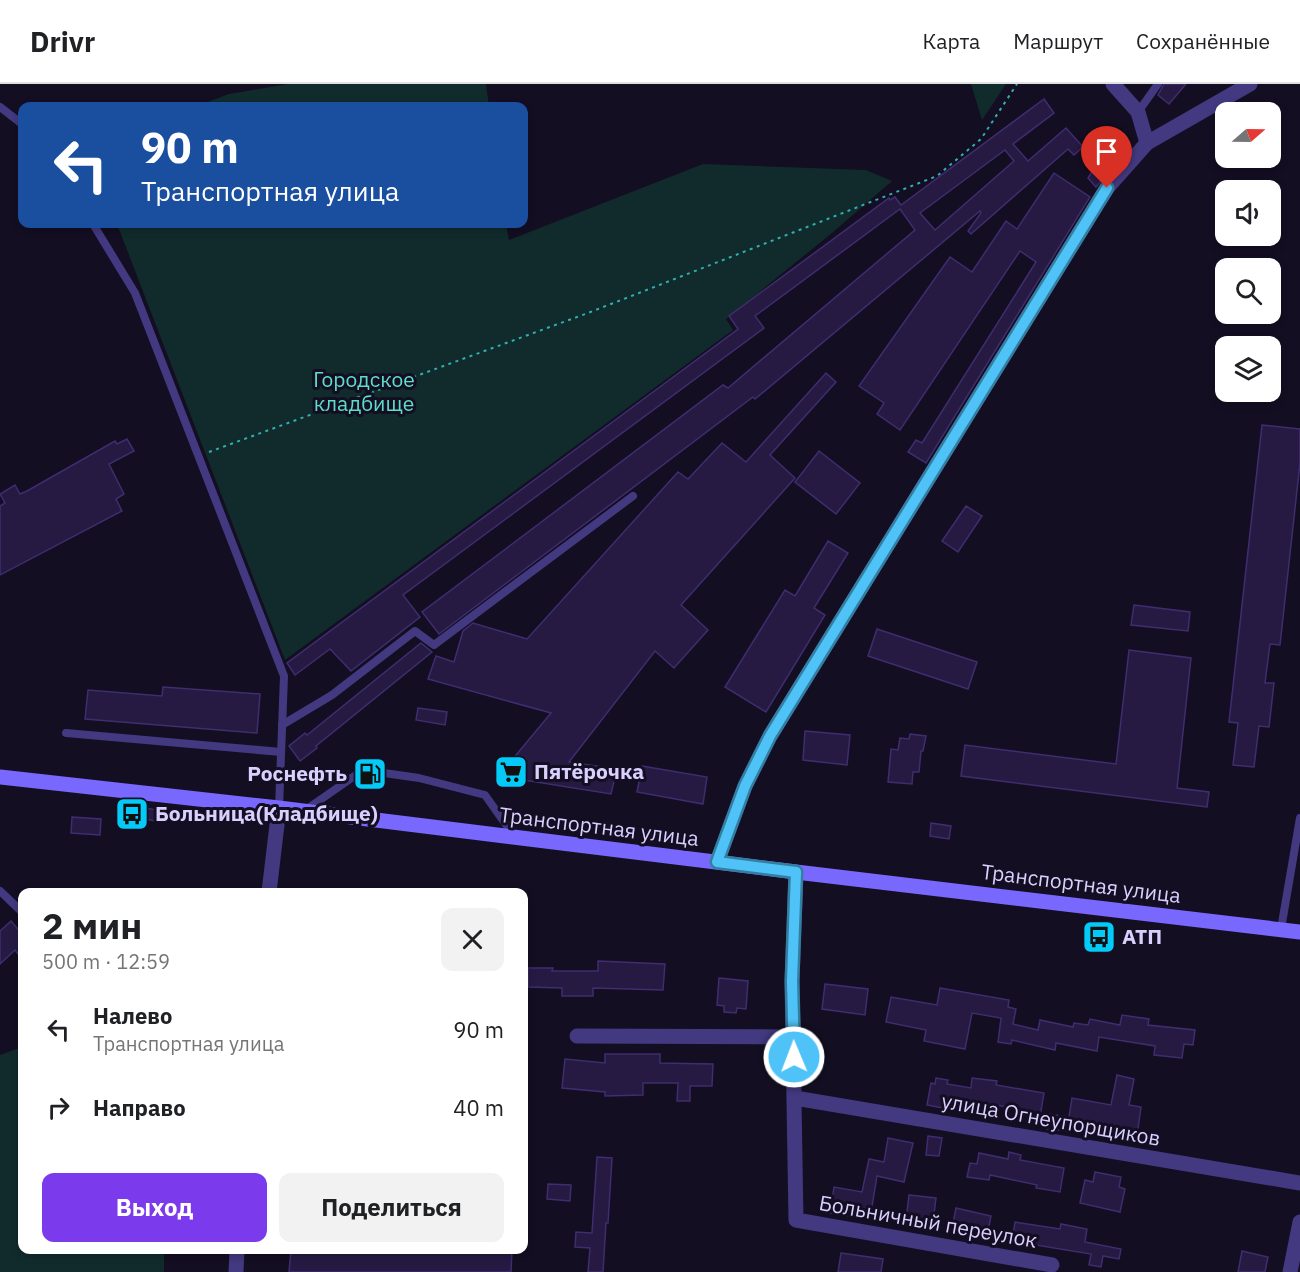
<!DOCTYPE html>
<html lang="ru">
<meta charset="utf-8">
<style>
body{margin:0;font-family:"IBM Plex Sans",sans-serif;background:#f2f2f2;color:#202124;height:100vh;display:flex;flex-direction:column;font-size:22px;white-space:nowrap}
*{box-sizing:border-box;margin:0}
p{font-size:20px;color:#757577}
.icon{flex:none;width:33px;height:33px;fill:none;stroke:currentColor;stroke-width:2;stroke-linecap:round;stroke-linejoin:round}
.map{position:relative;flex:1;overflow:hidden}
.details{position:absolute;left:18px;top:804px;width:510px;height:366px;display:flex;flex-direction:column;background:#fff;border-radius:12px;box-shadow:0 3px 9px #0003}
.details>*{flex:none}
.hud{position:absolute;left:18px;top:18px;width:510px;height:126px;border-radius:12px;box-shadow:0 3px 9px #0003;background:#1a4fa0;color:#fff;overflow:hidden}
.needle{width:39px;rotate:70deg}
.controls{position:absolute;left:1215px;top:18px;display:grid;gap:12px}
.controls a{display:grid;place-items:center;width:66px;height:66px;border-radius:12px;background:#fff;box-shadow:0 3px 9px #0003;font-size:30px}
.pin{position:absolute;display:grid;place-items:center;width:51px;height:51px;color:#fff;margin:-62px -26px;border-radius:50% 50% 50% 0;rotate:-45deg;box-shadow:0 0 6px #0007}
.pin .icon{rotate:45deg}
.me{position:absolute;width:66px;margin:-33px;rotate:359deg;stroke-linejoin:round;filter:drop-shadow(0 0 4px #0008)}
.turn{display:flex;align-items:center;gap:21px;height:126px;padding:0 24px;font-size:27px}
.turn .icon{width:78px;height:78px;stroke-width:2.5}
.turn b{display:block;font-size:42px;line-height:51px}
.round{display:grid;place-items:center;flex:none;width:63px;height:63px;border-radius:12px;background:#f2f2f2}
.head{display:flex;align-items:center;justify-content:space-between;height:102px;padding:0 24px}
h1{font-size:36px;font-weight:700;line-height:45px}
.action{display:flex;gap:12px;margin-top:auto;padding:12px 24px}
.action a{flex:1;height:69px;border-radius:12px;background:#7c3aed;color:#fff;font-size:24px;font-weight:700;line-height:69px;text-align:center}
.action a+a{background:#f2f2f2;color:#202124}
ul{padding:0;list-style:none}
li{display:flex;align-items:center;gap:18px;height:78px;padding:0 24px}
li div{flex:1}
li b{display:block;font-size:22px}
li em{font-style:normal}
header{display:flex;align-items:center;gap:36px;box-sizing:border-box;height:84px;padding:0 30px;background:#fff;border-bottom:2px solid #e0e0e0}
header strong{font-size:28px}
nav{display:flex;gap:33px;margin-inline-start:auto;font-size:21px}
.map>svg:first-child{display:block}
</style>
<header>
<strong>Drivr</strong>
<nav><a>Карта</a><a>Маршрут</a><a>Сохранённые</a></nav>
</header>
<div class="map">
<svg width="1300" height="1188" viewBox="0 0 1300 1188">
<rect width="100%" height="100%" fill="#130e22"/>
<g fill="#112b2c">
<polygon points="288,0 486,0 489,22 197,22 229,10"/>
<polygon points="971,0 1006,0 982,36"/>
<polygon points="703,80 866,86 892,97 832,149 726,235 733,246 285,576 117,140 506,140 509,156"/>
<polygon points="22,963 22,1166 164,1166 164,1188 0,1188 0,971"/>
</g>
<g fill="#261a43" stroke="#3f2d6f" stroke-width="1.5" fill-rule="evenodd">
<polygon points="1164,0 1186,0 1169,20 1158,11"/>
<path d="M1044,15L1054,29L1013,60L1028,77L1066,44L1083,63L1074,71L1068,65L971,150L968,147L981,129L980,127L755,315L753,313L439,550L422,528L723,301L728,304L915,146L900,125L755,232L764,244L403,511L420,533L351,587L330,565L295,591L287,579L738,245L729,232L889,114L890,116L895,113L901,121ZM1005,66L1014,77L935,146L920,129Z"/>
<polygon points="1102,72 1115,81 1096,103 1088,94"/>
<polygon points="1054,89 1090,113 926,379 908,368 916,356 922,359 1036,178 1020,167 900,346 877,330 884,319 859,302 950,173 972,188 1006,137 1017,145"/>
<polygon points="826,289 836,298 770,371 795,394 681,521 708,546 674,584 655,567 569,678 617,685 611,710 505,693 507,682 551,629 428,595 436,572 454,578 463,547 473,539 527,555 678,388 688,395 722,359 746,378"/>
<polygon points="1262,341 1300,345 1300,379 1280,561 1270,560 1265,599 1274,599 1269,643 1259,642 1254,683 1233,681 1238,639 1229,638"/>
<polygon points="127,355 134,367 109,380 124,410 116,415 122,427 0,491 0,422 5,419 0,410 15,401 20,410 27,407 115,357 117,360"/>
<polygon points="819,367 860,399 836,430 795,398"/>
<polygon points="966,422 982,432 958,468 942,457"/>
<polygon points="828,457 848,469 814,524 825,531 766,628 725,603 785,506 795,512"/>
<polygon points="1134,521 1190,528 1188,547 1131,541"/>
<polygon points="877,545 977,578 968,605 868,572"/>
<polygon points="421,559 432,568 316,662 317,664 300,677 289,662 305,649 307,651"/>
<polygon points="1129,566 1191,574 1177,704 1209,708 1207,723 961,692 965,661 1116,680"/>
<polygon points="163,603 260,610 257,649 85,635 88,606 162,612"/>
<polygon points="418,624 447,628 445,641 416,636"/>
<polygon points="805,647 850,651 847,681 803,676"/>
<polygon points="910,650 926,652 923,667 921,667 919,688 913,688 912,700 888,698 891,665 898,666 900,654 909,655"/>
<polygon points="642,682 707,693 703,720 637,708"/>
<polygon points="140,723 157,726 155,737 138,734"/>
<polygon points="72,733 101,735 100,751 71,749"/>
<polygon points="931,739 951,742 949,755 930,752"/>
<polygon points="11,837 22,850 22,875 15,866 0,880 0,847"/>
<polygon points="598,877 665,880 663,906 593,904 593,912 562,912 562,904 528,903 528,884 553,884 552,887 598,887"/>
<polygon points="719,894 748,897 746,925 737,924 736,929 724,928 724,922 717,921"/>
<polygon points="825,900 868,905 865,931 822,925"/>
<polygon points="940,904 1009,916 1008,923 1016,925 1013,940 1038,946 1040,936 1073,943 1074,939 1088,941 1090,935 1120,941 1122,931 1149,935 1148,941 1195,946 1193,961 1184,960 1182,974 1154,971 1155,962 1099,953 1097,967 1056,959 1055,966 1012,956 1011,960 998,958 1001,934 972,929 965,965 924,957 926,946 886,938 891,913 937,921"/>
<polygon points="605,970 660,970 660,979 713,980 712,1002 690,1002 690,1017 677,1017 678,999 643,999 643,1011 605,1012 605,1008 562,1004 565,975 605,979"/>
<polygon points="1117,991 1134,995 1129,1021 1141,1023 1137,1052 1117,1049 1118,1042 1077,1035 1075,1048 1047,1045 1049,1030 1069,1033 1072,1014 1111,1021"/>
<polygon points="936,994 948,996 947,1000 971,1004 972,994 997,997 996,1001 1044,1009 1040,1033 1015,1029 1016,1024 955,1016 953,1026 927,1021 931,999 935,1000"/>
<polygon points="928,1052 942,1054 939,1072 926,1071"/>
<polygon points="888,1054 913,1059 904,1098 877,1092 870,1135 830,1129 834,1103 862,1108 869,1075 884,1078"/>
<polygon points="1009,1068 1021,1071 1020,1076 1064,1084 1060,1108 1036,1104 1037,1101 990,1091 989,1096 967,1093 970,1079 977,1080 979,1069 1008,1075"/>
<polygon points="597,1073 612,1074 608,1139 606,1139 603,1188 588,1188 590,1164 575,1163 576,1148 592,1149"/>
<polygon points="1095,1088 1121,1093 1119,1103 1125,1105 1120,1128 1080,1119 1085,1096 1093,1098"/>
<polygon points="548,1100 571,1101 570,1117 547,1115"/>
<polygon points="909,1111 936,1114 933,1138 906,1135"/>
<polygon points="956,1124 991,1132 987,1152 952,1144"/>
<polygon points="1015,1138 1060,1145 1061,1140 1087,1145 1085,1158 1121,1165 1119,1175 1103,1172 1101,1183 1089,1181 1091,1170 1012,1157"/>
<polygon points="291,1166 512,1166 511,1188 289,1188"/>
<polygon points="1242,1167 1268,1173 1265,1188 1238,1188"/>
<polygon points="841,1169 883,1175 881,1188 838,1188"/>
</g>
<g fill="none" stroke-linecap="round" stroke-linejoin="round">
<polyline stroke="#30afb3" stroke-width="2" stroke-dasharray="3 4.5" stroke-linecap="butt" points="209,368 588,229 937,92 981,55 1017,0"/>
<g stroke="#423981" stroke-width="8">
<polyline points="0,23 22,40"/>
<polyline points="1138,28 1158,0"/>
<polyline points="93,140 135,209 284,592 279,724"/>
<polyline points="282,641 332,611 415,547 434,561 633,412"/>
<polyline points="66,649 281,668"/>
<polyline points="307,725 363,686 419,694 485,711 514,752"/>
<polyline points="0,807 22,828"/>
<polyline points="1281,845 1300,734"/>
</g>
<g stroke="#423981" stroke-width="15">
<polyline points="1113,0 1138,28 1147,59"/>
<polyline points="717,778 745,702 770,652 1107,104 1147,59 1250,0"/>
<polyline points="796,788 792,897 796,1136 1052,1181"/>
<polyline points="577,952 793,953"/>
<polyline points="795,1014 1300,1099"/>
<polyline points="1290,1188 1300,1138"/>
</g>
<g stroke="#423981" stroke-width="15">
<polyline points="269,808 279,724"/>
<polyline points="236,1188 237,1166"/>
</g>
<polyline stroke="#7968fd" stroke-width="15" points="0,693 279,724 796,788 1300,848"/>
</g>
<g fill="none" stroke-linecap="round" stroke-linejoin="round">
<g stroke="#337fa1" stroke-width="15">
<polyline id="route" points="794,973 792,897 796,788 717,778 745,702 770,652 1107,104"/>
</g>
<use href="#route" stroke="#4fc3f7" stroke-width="10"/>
</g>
<defs>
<g id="supermarket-square" transform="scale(1.725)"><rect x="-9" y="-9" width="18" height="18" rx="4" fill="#03caf7" stroke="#130e22"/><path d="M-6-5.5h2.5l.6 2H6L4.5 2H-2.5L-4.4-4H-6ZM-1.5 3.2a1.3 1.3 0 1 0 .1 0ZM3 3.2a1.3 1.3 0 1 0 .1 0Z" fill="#111"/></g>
<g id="fuel-square" transform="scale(1.725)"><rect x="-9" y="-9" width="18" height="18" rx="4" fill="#03caf7" stroke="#130e22"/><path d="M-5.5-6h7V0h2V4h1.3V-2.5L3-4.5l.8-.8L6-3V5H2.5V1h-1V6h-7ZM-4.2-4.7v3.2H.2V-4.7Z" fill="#111"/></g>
<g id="bus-square" transform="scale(1.725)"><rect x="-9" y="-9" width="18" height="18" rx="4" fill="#03caf7" stroke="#130e22"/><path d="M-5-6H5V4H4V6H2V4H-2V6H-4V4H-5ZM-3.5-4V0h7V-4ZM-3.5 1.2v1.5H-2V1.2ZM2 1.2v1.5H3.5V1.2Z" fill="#111"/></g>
</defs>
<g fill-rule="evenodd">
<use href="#supermarket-square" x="511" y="688"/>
<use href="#fuel-square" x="370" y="690"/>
<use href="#bus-square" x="132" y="730"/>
<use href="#bus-square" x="1099" y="853"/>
</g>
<g text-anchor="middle" stroke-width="6" stroke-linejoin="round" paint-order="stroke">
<g font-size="21" fill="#5ddec9" stroke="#130e22">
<text x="364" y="303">Городское<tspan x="364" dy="24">кладбище</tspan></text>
</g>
<g font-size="21" font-weight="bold" fill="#d9d0fe" stroke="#130e22" text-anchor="start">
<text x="534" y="695">Пятёрочка</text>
<text x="347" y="697" text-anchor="end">Роснефть</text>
<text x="155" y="737">Больница(Кладбище)</text>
<text x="1122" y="860">АТП</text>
</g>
<g font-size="21" fill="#d9d0fe" stroke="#130e22">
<text transform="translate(599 743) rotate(7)" y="7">Транспортная улица</text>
<text transform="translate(1081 800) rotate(7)" y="7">Транспортная улица</text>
<text transform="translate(1051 1036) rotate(10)" y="7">улица Огнеупорщиков</text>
<text transform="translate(928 1138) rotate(10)" y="7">Больничный переулок</text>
</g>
</g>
</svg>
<div class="controls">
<a><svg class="needle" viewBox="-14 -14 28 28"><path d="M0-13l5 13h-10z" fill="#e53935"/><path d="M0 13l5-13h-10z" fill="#757577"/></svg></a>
<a><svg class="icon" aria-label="sound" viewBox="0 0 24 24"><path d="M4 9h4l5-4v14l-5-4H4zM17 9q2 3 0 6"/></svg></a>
<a><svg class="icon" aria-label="search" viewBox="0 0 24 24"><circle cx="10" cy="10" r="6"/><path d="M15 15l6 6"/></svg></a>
<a><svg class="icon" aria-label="layers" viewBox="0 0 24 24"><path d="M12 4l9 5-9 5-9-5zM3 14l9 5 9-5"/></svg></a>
</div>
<div class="pin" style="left:1107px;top:104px;background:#d93025"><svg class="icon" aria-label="arrive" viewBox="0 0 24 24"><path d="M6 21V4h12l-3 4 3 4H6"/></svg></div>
<svg class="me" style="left:794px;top:973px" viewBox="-20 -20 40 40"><circle r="17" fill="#4fc3f7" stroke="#fff" stroke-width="3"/><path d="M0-11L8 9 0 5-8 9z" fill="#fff"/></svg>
<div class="hud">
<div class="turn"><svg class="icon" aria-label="left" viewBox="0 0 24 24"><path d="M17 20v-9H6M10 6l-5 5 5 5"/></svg><div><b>90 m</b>Транспортная улица</div></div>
</div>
<section class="details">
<div class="head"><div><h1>2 мин</h1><p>500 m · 12:59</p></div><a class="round"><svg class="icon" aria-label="close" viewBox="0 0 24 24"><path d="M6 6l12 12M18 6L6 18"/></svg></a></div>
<ul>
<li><svg class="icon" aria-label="left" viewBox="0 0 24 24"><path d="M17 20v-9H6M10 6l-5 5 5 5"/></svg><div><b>Налево</b><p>Транспортная улица</p></div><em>90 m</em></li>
<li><svg class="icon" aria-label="right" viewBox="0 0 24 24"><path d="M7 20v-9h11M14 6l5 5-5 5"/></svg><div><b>Направо</b></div><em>40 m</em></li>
</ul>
<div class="action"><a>Выход</a><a>Поделиться</a></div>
</section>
</div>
